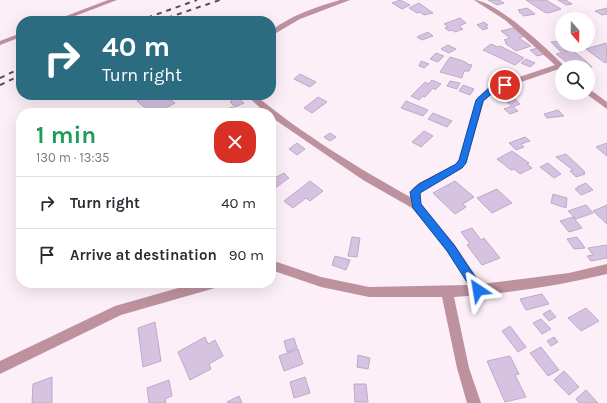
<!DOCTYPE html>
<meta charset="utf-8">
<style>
body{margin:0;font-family:Karla,sans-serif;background:#f7f7f7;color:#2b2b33;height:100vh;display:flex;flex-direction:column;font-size:15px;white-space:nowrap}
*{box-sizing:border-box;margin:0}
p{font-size:13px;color:#7c7c81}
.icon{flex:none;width:22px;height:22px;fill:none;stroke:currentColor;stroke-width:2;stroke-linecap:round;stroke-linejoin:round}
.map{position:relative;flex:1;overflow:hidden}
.sheet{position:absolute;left:16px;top:108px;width:260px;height:180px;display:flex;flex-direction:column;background:#fff;border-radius:16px;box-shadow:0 4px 16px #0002}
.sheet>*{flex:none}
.guide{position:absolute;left:16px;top:16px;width:260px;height:84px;border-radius:16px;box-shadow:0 4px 16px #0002;background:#2b6c80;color:#fff;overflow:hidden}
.needle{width:26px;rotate:160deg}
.buttons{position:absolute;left:555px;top:12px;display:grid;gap:8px}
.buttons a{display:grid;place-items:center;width:40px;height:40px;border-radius:50%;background:#fff;box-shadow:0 4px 16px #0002;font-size:20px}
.pin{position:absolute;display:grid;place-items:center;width:34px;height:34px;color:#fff;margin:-17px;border:2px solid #fff;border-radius:50%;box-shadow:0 1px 4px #0007}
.me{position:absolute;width:44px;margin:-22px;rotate:327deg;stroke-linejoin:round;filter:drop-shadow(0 0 3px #0008)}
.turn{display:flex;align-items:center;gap:14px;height:84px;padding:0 20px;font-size:18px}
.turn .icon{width:52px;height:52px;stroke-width:2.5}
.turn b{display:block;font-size:28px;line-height:34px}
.round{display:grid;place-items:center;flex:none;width:42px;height:42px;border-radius:16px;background:#f7f7f7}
.summary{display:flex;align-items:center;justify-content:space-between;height:68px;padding:0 20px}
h1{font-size:24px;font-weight:700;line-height:30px;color:#1e9e55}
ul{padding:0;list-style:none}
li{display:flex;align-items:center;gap:12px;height:52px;padding:0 20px;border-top:1px solid #e1e1e2}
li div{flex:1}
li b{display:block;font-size:15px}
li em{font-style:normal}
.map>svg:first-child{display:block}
</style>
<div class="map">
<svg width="607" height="403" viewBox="0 0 607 403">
<rect width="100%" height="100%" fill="#fceff8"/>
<g fill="#d6c2e1" stroke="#bdaac8">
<polygon points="400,0 410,5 402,9 392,3"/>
<polygon points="488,0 499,0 504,3 497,5"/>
<polygon points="526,0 546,0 561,9 549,13 544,12"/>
<polygon points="558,0 566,0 572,4 566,5"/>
<polygon points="419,3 433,13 424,15 420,12 417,13 409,8"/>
<polygon points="527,8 535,14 524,16 519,12 520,12 518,10"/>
<polygon points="607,8 607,14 602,15 595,11"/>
<polygon points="460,18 466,23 459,26 463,29 455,32 452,30 449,31 445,28 448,27 444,24"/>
<polygon points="484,22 488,25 485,26 488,28 483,30 477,25"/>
<polygon points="513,28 525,36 519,38 531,46 516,51 505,43 507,42 504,40 510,38 501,31"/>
<polygon points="428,32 433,36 422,40 417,37"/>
<polygon points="562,41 562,45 580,45 583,48 560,51 551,42"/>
<polygon points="606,43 607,62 605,63 586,49"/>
<polygon points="491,44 498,47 500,46 524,58 515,65 483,50"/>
<polygon points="448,45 456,49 449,53 441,49"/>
<polygon points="538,48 545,54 537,56 530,50"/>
<polygon points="572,50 586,61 592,67 576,67 572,64 569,64 556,54"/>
<polygon points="436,53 444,56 438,62 430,59"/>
<polygon points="450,57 463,61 467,63 467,64 472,65 469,71 464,71 462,78 440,72"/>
<polygon points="526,59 535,63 530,67 521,63"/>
<polygon points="421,61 429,64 424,68 419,66"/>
<polygon points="300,74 316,82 310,87 294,79"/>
<polygon points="432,80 441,84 435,90 433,88 425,97 423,96 419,100 411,96 425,82 428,84"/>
<polygon points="450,81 460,83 457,89 447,86"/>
<polygon points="463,85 474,89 470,95 459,91"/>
<polygon points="148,95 166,95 175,103 156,113 151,113 137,101"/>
<polygon points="229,95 235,95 244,103 235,107 230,102 232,101 227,96"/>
<polygon points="318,97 327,102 312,113 304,108"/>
<polygon points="515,99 520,104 513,107 518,111 510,114 504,109 512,106 507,102"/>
<polygon points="406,101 428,110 423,116 401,108"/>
<polygon points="232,107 238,111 235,113 222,113"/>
<polygon points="558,110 564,116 547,118 544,114"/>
<polygon points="433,113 452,121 447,127 428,119"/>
<polygon points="424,131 433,136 421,147 412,142"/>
<polygon points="330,133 336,137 330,141 324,137"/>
<polygon points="525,137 530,141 521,144 524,147 516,150 509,143"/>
<polygon points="297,143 305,149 297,155 289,149"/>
<polygon points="607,143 607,156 596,147"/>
<polygon points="512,151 529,163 527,164 532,168 520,174 514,169 511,170 497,159"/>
<polygon points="566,154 585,172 583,173 585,174 576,177 570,171 573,170 556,157"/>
<polygon points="548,163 561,174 554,178 540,167"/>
<polygon points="284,173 289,178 271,191 271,180"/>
<polygon points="310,181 323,191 310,201 306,198 293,208 284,201"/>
<polygon points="455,181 474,197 463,204 466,207 455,214 433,193"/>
<polygon points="586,183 593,190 581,195 575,189 578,188 577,187"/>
<polygon points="497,189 512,203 492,213 477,198"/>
<polygon points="553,194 567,198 566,208 551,203"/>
<polygon points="586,205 593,213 576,219 568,211"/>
<polygon points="607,205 607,224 593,211"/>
<polygon points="573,217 582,228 569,232 560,221"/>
<polygon points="472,228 481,240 484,238 500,258 482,265 467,245 470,244 461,232"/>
<polygon points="352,237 360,238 357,257 348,256"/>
<polygon points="577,237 585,248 574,249 567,239"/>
<polygon points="607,245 607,258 591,261 587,256 593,255 588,248"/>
<polygon points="335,256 350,260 346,270 332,265"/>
<polygon points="542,294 549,304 526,310 520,299"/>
<polygon points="586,308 599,321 581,331 568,318"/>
<polygon points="550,310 556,317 549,321 543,314"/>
<polygon points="541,319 551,329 542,334 533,323"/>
<polygon points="155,322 161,361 143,367 138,328"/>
<polygon points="510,326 526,347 518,352 502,331"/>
<polygon points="205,337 208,344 215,340 223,356 209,364 211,369 190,380 178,352"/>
<polygon points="554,337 558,342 551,346 547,341"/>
<polygon points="294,338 297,348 287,352 284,341"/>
<polygon points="541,347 559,370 548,376 530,353"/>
<polygon points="298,349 303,364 284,371 279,356"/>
<polygon points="358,355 370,358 368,369 357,367"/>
<polygon points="510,356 519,374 515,375 526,397 505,402 487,361"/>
<polygon points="564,371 579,387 569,395 554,380"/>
<polygon points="52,377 52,403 32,403 33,384"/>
<polygon points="305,377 310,393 294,398 290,382"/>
<polygon points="169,380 172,396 165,399 166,403 149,403 147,388"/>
<polygon points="354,384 366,384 368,402 355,402"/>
<polygon points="586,390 598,403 579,403 576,399"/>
<polygon points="239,396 242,403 228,403 227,402"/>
</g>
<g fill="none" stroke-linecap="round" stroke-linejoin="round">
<g fill="#bd919e" fill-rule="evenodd">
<polygon points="108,0 117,0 62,21 53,21"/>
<path d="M340,0H350L300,19L271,36V31C291,15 316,7 340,0Z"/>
<path d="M474,0C495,0 549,50 565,67H562V70L559,69L495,91L484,101L466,163L462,168L425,189L420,193L421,204L455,245L481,284L569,273L607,264V274C557,286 505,294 454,297L469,368L481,403H467L457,368L442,297H369L321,287L277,272L271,273V263L277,262L321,277L369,287L469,285L447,251L412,208L363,180L271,117V113H266L246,95H255C301,133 358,168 410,197L412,189L419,183L456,164L459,160L477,98L489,87L555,65L505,20Z"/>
<polygon points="21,33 21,37 0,45 0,41"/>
<polygon points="588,88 607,102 607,109 585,93 588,93"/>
<polygon points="196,283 221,283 219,287 215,288 121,315 0,374 0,361 115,306"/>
</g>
<g stroke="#594c55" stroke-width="2" stroke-dasharray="5 5" stroke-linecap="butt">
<polyline points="138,21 197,0"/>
<polyline points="158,21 220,0"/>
<polyline points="0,78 21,68"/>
<polyline points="0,85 21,75"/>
</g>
</g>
<polygon fill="#1a73e8" stroke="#114b97" points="505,82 507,83 507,86 495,91 483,101 466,163 462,168 420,193 421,204 454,245 482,287 483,290 482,293 478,295 474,293 447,251 413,208 410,192 419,184 456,164 459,160 476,100 490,87"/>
</svg>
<div class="buttons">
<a><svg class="needle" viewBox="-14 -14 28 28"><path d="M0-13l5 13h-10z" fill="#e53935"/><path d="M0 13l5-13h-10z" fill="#7c7c81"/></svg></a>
<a><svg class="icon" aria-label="search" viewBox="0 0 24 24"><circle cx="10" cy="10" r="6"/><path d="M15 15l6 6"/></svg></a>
</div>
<div class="pin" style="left:505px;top:85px;background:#d93025"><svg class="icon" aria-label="arrive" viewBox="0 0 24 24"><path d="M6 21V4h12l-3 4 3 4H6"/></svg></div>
<svg class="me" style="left:478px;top:290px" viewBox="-20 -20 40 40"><path d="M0-17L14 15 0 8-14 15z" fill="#1a73e8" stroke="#fff" stroke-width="4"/></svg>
<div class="guide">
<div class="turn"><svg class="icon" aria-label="right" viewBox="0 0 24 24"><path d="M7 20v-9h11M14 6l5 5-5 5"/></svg><div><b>40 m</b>Turn right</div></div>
</div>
<section class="sheet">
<div class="summary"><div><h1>1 min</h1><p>130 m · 13:35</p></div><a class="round" style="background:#d93025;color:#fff"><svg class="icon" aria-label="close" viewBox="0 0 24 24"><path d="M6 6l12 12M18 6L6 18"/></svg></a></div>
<ul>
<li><svg class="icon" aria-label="right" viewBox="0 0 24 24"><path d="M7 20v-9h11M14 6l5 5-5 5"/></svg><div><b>Turn right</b></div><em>40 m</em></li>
<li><svg class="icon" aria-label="arrive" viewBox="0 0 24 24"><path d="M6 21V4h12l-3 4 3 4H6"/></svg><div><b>Arrive at destination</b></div><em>90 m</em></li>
</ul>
</section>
</div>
